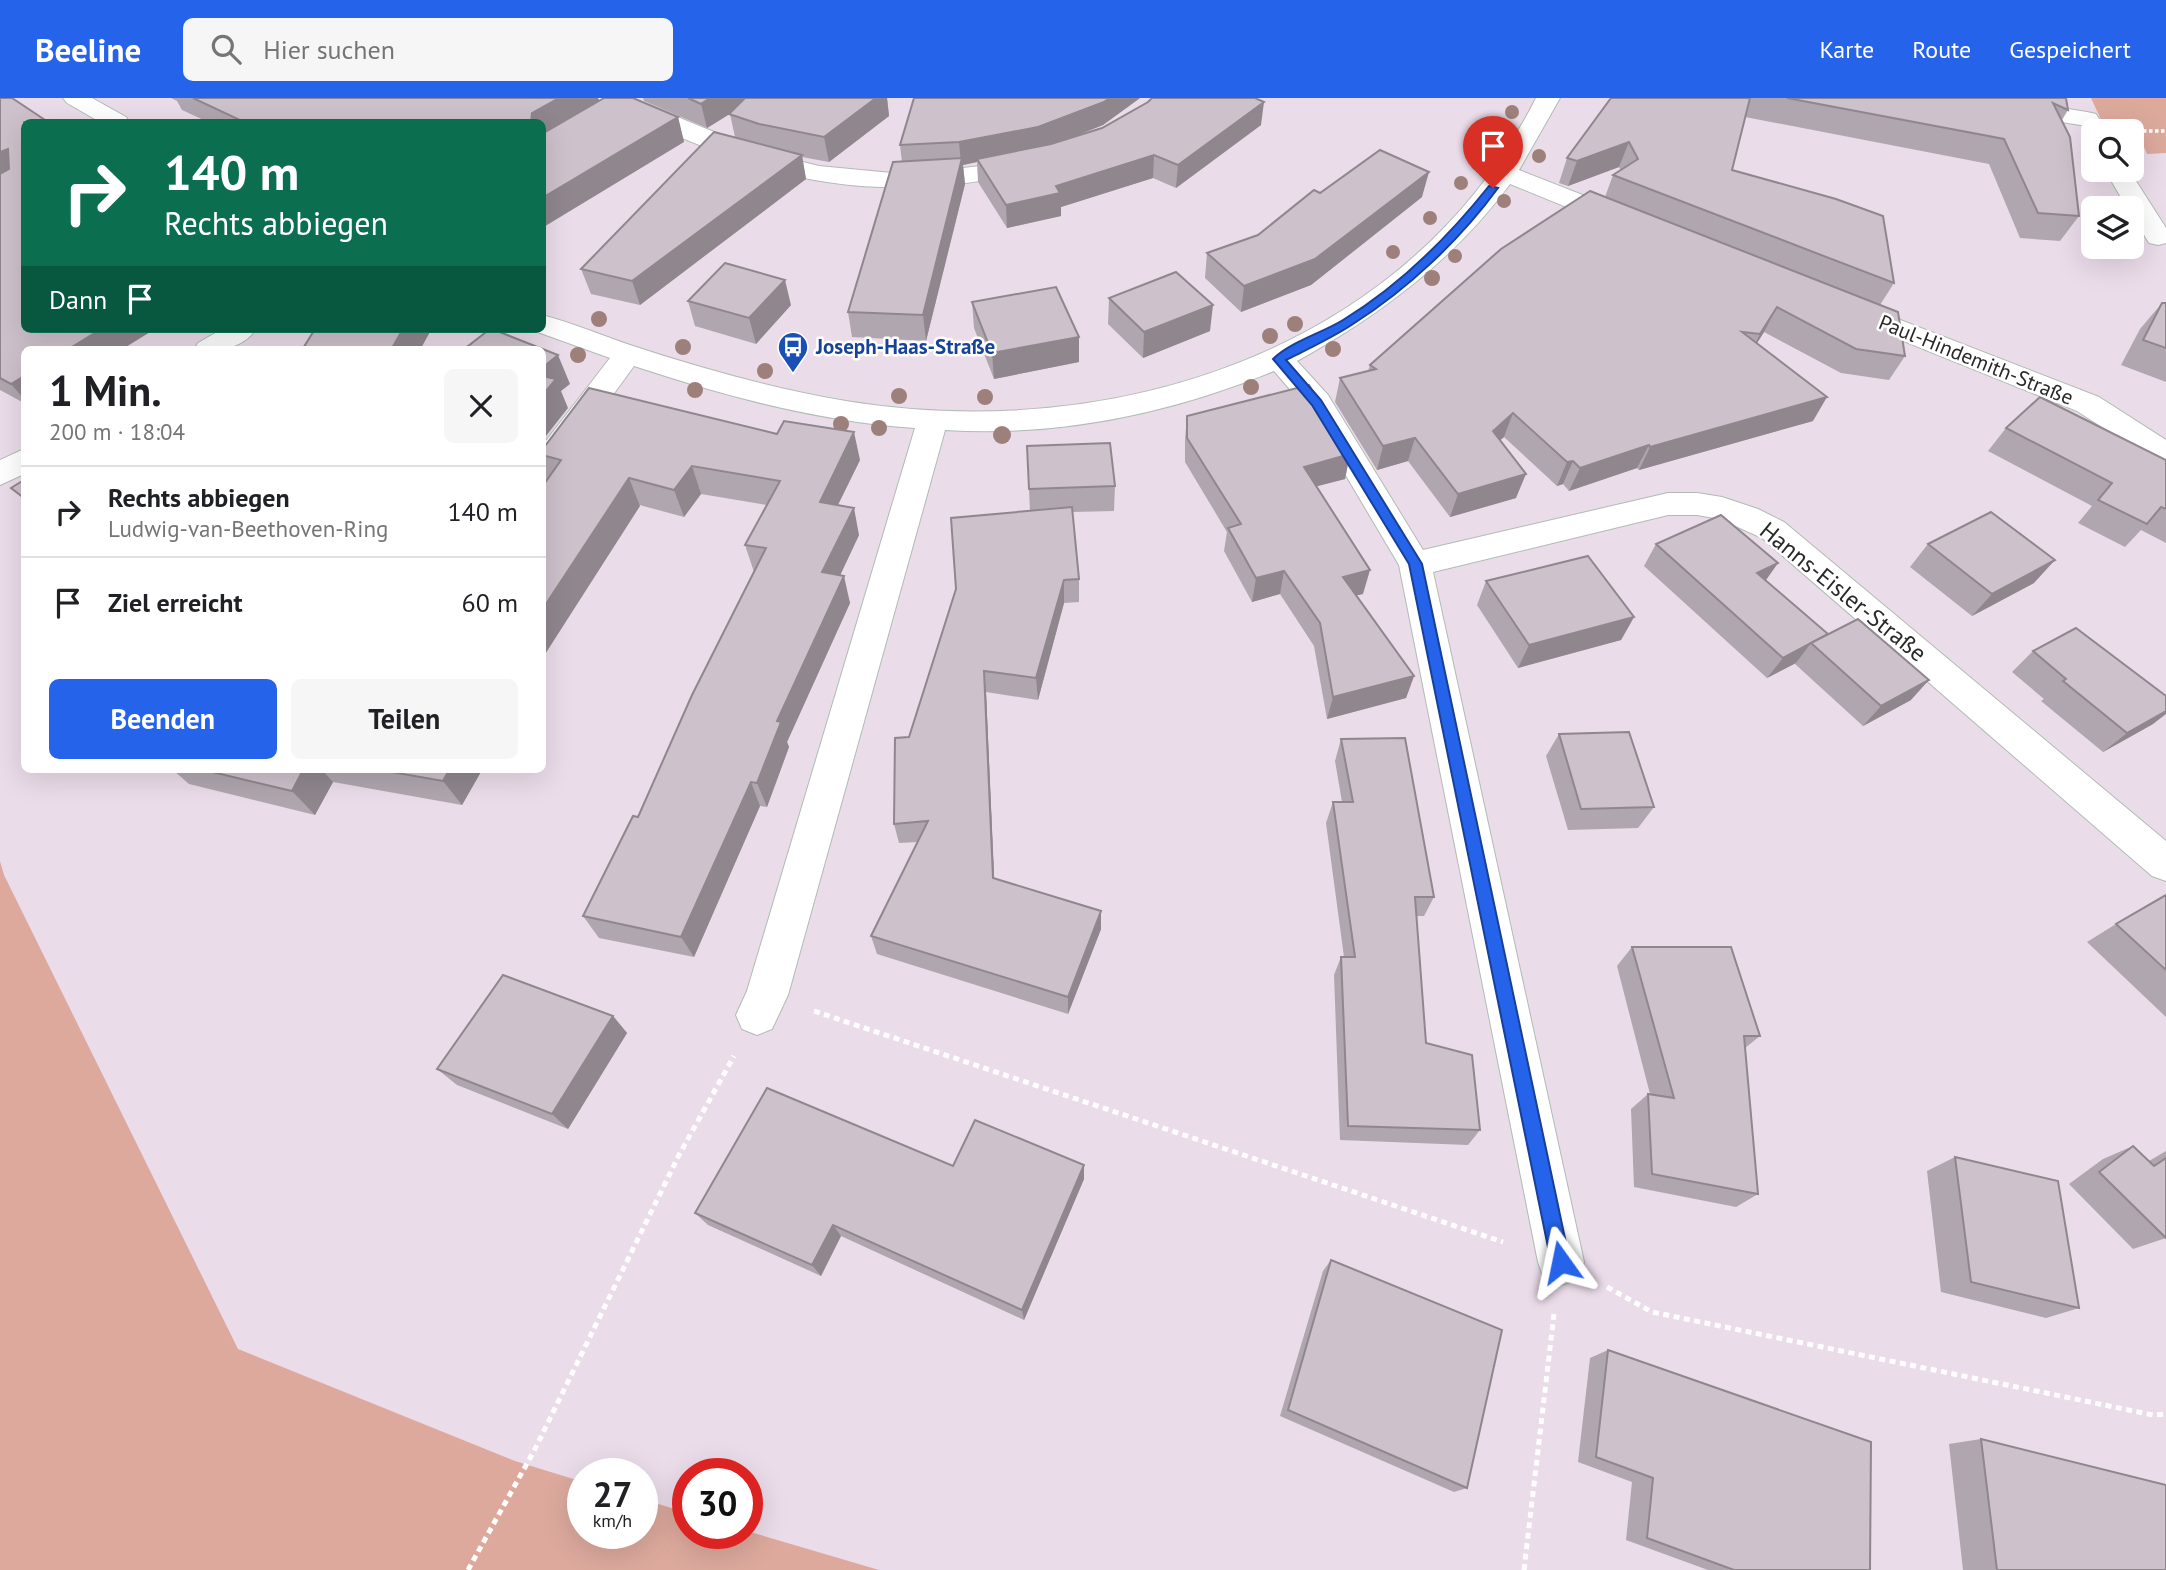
<!DOCTYPE html>
<html lang="de">
<meta charset="utf-8">
<style>
body{margin:0;font-family:"PT Sans",sans-serif;background:#f6f6f6;color:#202124;height:100vh;display:flex;flex-direction:column;font-size:26px;white-space:nowrap}
*{box-sizing:border-box;margin:0}
p{font-size:23px;color:#757577}
.icon{flex:none;width:38px;height:38px;fill:none;stroke:currentColor;stroke-width:2;stroke-linecap:round;stroke-linejoin:round}
.map{position:relative;flex:1;overflow:hidden}
.details{position:absolute;left:21px;top:248px;width:525px;height:427px;display:flex;flex-direction:column;background:#fff;border-radius:10px;box-shadow:0 7px 28px #0002}
.details>*{flex:none}
.hud{position:absolute;left:21px;top:21px;width:525px;height:214px;border-radius:10px;box-shadow:0 7px 28px #0002;background:#0b6e4f;color:#fff;overflow:hidden}
.buttons{position:absolute;left:2081px;top:21px;display:grid;gap:14px}
.buttons a{display:grid;place-items:center;width:63px;height:63px;border-radius:10px;background:#fff;box-shadow:0 7px 28px #0002;font-size:35px}
.speed{position:absolute;left:567px;top:1360px;display:flex;gap:14px;font-size:35px;font-weight:700;text-align:center}
.speed>*{display:grid;place-content:center;width:91px;height:91px;border-radius:50%;background:#fff;box-shadow:0 7px 28px #0002;line-height:1}
.speed small{font-size:18px;font-weight:400}
.speed .limit{border:10px solid #d22;background:#fff;color:#111}
.pin{position:absolute;display:grid;place-items:center;width:60px;height:60px;color:#fff;margin:-72px -30px;border-radius:50% 50% 50% 0;rotate:-45deg;box-shadow:0 0 7px #0007}
.pin .icon{rotate:45deg}
.me{position:absolute;width:77px;margin:-38px;rotate:348deg;stroke-linejoin:round;filter:drop-shadow(0 0 5px #0008)}
.turn{display:flex;align-items:center;gap:24px;height:147px;padding:0 28px;font-size:32px}
.turn .icon{width:91px;height:91px;stroke-width:2.5}
.turn b{display:block;font-size:49px;line-height:60px}
.then{display:flex;align-items:center;height:66px;padding:0 28px;background:#0003;gap:14px;font-size:26px}
.round{display:grid;place-items:center;flex:none;width:74px;height:74px;border-radius:10px;background:#f6f6f6}
.overview{display:flex;align-items:center;justify-content:space-between;height:119px;padding:0 28px}
h1{font-size:42px;font-weight:800;line-height:52px}
.action{display:flex;gap:14px;margin-top:auto;padding:14px 28px}
.action a{flex:1;height:80px;border-radius:10px;background:#2563eb;color:#fff;font-size:28px;font-weight:800;line-height:80px;text-align:center}
.action a+a{background:#f6f6f6;color:#202124}
ul{padding:0;list-style:none}
li{display:flex;align-items:center;gap:21px;height:91px;padding:0 28px;border-top:2px solid #e0e0e0}
li div{flex:1}
li b{display:block;font-size:26px}
li em{font-style:normal}
header{display:flex;align-items:center;gap:42px;box-sizing:border-box;height:98px;padding:0 35px;background:#2563eb;color:#fff}
header strong{font-size:33px}
nav{display:flex;gap:38px;margin-inline-start:auto;font-size:24px}
.search{width:490px;height:63px;background:#f6f6f6;display:flex;align-items:center;gap:18px;box-sizing:border-box;padding:0 24px;border-radius:10px;color:#757577;font-size:26px}
.map>svg:first-child{display:block}
</style>
<header>
<strong>Beeline</strong>
<div class="search"><svg class="icon" aria-label="search" viewBox="0 0 24 24"><circle cx="10" cy="10" r="6"/><path d="M15 15l6 6"/></svg>Hier suchen</div>
<nav><a>Karte</a><a>Route</a><a>Gespeichert</a></nav>
</header>
<div class="map">
<svg width="2166" height="1472" viewBox="0 0 2166 1472">
<rect width="100%" height="100%" fill="#eadce9"/>
<g fill="#dda99d">
<polygon points="2091,0 2166,0 2166,55 2147,56 2136,31 2104,28"/>
<polygon points="0,763 4,777 238,1251 515,1363 583,1384 583,1435 642,1435 642,1401 688,1415 688,1435 747,1435 747,1433 879,1472 0,1472"/>
</g>
<g fill="none" stroke-linecap="round" stroke-linejoin="round">
<g stroke="#b0bcb4" stroke-width="2">
<g id="minor">
<polygon points="63,0 92,0 126,19 129,24 100,24 67,5"/>
<path d="M598,0H631L763,54L819,68L892,75L928,74L998,66L1030,58L1039,61L1043,66L1039,71C941,96 841,97 745,64C696,48 649,25 602,5Z"/>
<path d="M1536,0H1560L1519,72L1631,116L1635,122L1631,128L1622,130L1613,128L1510,86C1454,162 1379,218 1297,263L1328,297L1423,452L1668,395H1697L1722,399L1758,411L1784,424L2166,743V783L2152,778L1762,440L1720,421L1697,417H1668L1433,474L1584,1164L1578,1181L1561,1187L1544,1181L1538,1164L1399,467L1306,310L1274,273C1169,316 1058,339 945,332L788,897L772,931L757,937L742,931L736,917L747,893L915,330C820,324 725,298 634,268L553,379L542,382V348L610,260L532,232L542,231V217C573,225 603,238 633,248C703,271 774,291 846,303C1113,347 1409,253 1536,0Z"/>
<polygon points="1939,0 1998,0 2087,14 2096,16 2099,21 2096,26 2087,28 1951,7 1943,5"/>
<polygon points="2105,72 2129,72 2166,130 2166,145 2158,147 2149,145 2132,117 2132,110 2127,110"/>
<polygon points="1854,204 2099,299 2166,342 2166,367 2155,363 2077,313 1844,219 1840,213 1844,207"/>
<path d="M222,231H256C241,253 217,252 194,252L198,245Z"/>
<polygon points="24,351 24,376 0,387 0,362"/>
</g>
</g>
<polyline stroke="#fff" stroke-width="3.5" stroke-dasharray="3.5 2.5" stroke-linecap="butt" points="2125,33 2166,33"/>
<g stroke="#fff" stroke-width="5" stroke-dasharray="6 4.5" stroke-linecap="butt">
<polyline points="814,913 1503,1144"/>
<polyline points="1607,1189 1652,1214 2153,1317 2166,1316"/>
<polyline points="468,1472 535,1351 679,1057 734,958"/>
<polyline points="1524,1472 1554,1216"/>
</g>
<use href="#minor" fill="#fff" fill-rule="evenodd"/>
</g>
<g fill="#9e807a">
<circle cx="1512" cy="14" r="7"/>
<circle cx="1539" cy="58" r="7"/>
<circle cx="1478" cy="66" r="7"/>
<circle cx="1461" cy="85" r="7"/>
<circle cx="1504" cy="103" r="7"/>
<circle cx="1430" cy="120" r="7"/>
<circle cx="1393" cy="154" r="7"/>
<circle cx="1455" cy="158" r="7"/>
<circle cx="1432" cy="180" r="8"/>
<circle cx="599" cy="221" r="8"/>
<circle cx="1295" cy="226" r="8"/>
<circle cx="1270" cy="238" r="8"/>
<circle cx="683" cy="249" r="8"/>
<circle cx="1333" cy="251" r="8"/>
<circle cx="578" cy="257" r="8"/>
<circle cx="765" cy="273" r="8"/>
<circle cx="1251" cy="289" r="8"/>
<circle cx="695" cy="292" r="8"/>
<circle cx="899" cy="298" r="8"/>
<circle cx="985" cy="299" r="8"/>
<circle cx="841" cy="326" r="8"/>
<circle cx="879" cy="330" r="8"/>
<circle cx="1002" cy="337" r="9"/>
</g>
<g fill="#b0a6af">
<polygon points="0,0 24,252 24,305 0,292"/>
<polygon points="171,0 598,0 599,3 678,19 684,44 542,24 208,24 182,12 177,3"/>
<polygon points="643,0 887,0 889,18 829,64 802,59 806,81 640,207 591,196 581,171 735,39 730,16 707,30 644,3"/>
<polygon points="914,0 1140,0 1103,27 1071,40 1261,27 1176,90 1153,80 1061,109 1061,118 1007,130 978,84 977,64 963,67 965,86 926,243 852,239 848,214 902,64 900,47"/>
<polygon points="1611,0 2066,0 2068,12 2062,22 2079,118 2060,143 2020,140 1989,66 1745,19 1732,72 1894,185 1880,207 1905,258 1889,282 1841,275 1764,234 1757,245 1813,323 1639,372 1637,370 1569,393 1563,386 1557,388 1504,339 1500,342 1516,400 1450,419 1408,363 1377,372 1335,304 1340,280 1368,273 1370,267 1605,99 1613,77 1621,73 1619,69 1568,88 1559,85 1567,60"/>
<polygon points="1320,95 1422,99 1311,187 1241,214 1205,180 1207,155 1258,137"/>
<polygon points="1109,200 1210,233 1143,260 1108,226"/>
<polygon points="688,203 791,207 756,246 695,228"/>
<polygon points="972,204 1079,239 1079,264 994,281 974,230"/>
<polygon points="2162,205 2166,205 2166,284 2121,267 2140,231"/>
<polygon points="1187,318 1350,356 1345,381 1316,388 1363,496 1356,497 1414,578 1406,600 1327,621 1314,548 1280,496 1252,504 1224,453 1227,434 1185,364 1185,342"/>
<polygon points="2006,330 2166,362 2166,445 2141,432 2125,449 2078,425 2092,408 1988,353"/>
<polygon points="1027,348 1115,388 1114,413 1072,414 1079,481 1079,504 1064,505 1038,602 986,594 994,781 1101,813 1101,831 1068,916 877,856 871,838 918,744 899,745 894,726 909,639 1030,413"/>
<polygon points="542,352 860,362 838,407 859,437 840,477 850,505 787,644 789,649 767,709 760,708 694,859 599,840 583,818 638,719 754,474 745,447 767,407 701,396 684,419 547,382 542,371"/>
<polygon points="1656,446 1778,465 1766,482 1828,536 1911,602 1863,628 1795,566 1796,565 1767,580 1644,468"/>
<polygon points="1928,446 2034,485 1972,518 1910,469"/>
<polygon points="1486,483 1634,519 1621,542 1518,570 1477,507"/>
<polygon points="2033,553 2153,626 2103,654 2041,603 2044,601 2012,574"/>
<polygon points="1559,636 1654,709 1638,730 1568,732 1546,658"/>
<polygon points="1341,641 1434,799 1424,818 1416,818 1426,945 1480,1032 1468,1047 1340,1042 1334,877 1341,859 1344,859 1326,725 1333,704 1342,704 1335,663"/>
<polygon points="173,672 482,672 462,707 333,684 315,717 189,686"/>
<polygon points="2166,797 2166,919 2087,844 2116,826"/>
<polygon points="1632,849 1760,938 1745,950 1758,1096 1736,1109 1634,1089 1631,1011 1648,996 1650,996 1617,868"/>
<polygon points="613,918 627,935 568,1031 457,987 437,971"/>
<polygon points="2133,1048 2149,1063 2166,1053 2166,1140 2133,1151 2069,1086 2103,1061"/>
<polygon points="1955,1059 2079,1210 2046,1220 1941,1194 1927,1073"/>
<polygon points="953,1068 1084,1081 1024,1222 841,1138 821,1178 708,1127 695,1115"/>
<polygon points="1331,1162 1467,1390 1454,1394 1280,1318 1323,1173"/>
<polygon points="1608,1252 1870,1472 1708,1472 1626,1442 1632,1384 1578,1364 1590,1260"/>
<polygon points="1981,1341 2166,1472 1963,1472 1949,1346"/>
</g>
<g fill="#90878e">
<polygon points="559,0 598,0 600,5 542,39 542,24 531,24 532,15"/>
<polygon points="710,0 755,0 707,30 701,6"/>
<polygon points="876,0 887,0 889,18 829,64 824,39"/>
<polygon points="1110,0 1140,0 1103,27 1039,52 977,61 977,64 963,67 965,86 926,243 923,217 961,65 959,44"/>
<polygon points="1264,4 1261,27 1176,90 1178,67"/>
<polygon points="678,19 684,44 542,130 542,100"/>
<polygon points="1629,44 1619,69 1568,88 1577,63"/>
<polygon points="8,51 24,74 0,84 0,54"/>
<polygon points="802,57 806,81 640,207 632,183"/>
<polygon points="1154,57 1153,80 1061,109 1061,118 1007,130 1006,107 1056,88"/>
<polygon points="1429,74 1422,99 1311,187 1241,214 1244,188"/>
<polygon points="785,182 791,207 756,246 749,220"/>
<polygon points="1213,207 1210,233 1143,260 1144,234"/>
<polygon points="1777,209 1764,234 1747,261 1760,236"/>
<polygon points="101,231 155,231 121,252 67,252"/>
<polygon points="403,231 429,231 430,234 420,252 391,252"/>
<polygon points="1079,239 1079,264 994,281 992,255"/>
<polygon points="558,257 570,286 561,293 568,310 542,343 542,270"/>
<polygon points="24,278 24,301 11,286"/>
<polygon points="1827,299 1813,323 1639,372 1650,349"/>
<polygon points="1513,315 1504,339 1484,357 1493,333"/>
<polygon points="854,334 860,362 826,431 820,404"/>
<polygon points="1415,340 1408,363 1377,372 1383,348"/>
<polygon points="1649,347 1637,370 1569,393 1580,370"/>
<polygon points="1350,356 1345,381 1299,393 1304,369"/>
<polygon points="1573,363 1563,386 1557,388 1567,364"/>
<polygon points="692,368 701,396 684,419 674,392"/>
<polygon points="1526,376 1516,400 1450,419 1458,396"/>
<polygon points="629,380 640,408 542,561 542,512"/>
<polygon points="854,410 859,437 829,501 822,474"/>
<polygon points="2055,462 2034,485 1972,518 1992,496"/>
<polygon points="1778,465 1763,486 1757,475"/>
<polygon points="1370,472 1363,496 1337,502 1343,479"/>
<polygon points="1284,473 1280,496 1252,504 1256,480"/>
<polygon points="844,478 850,505 787,644 789,649 767,709 757,685 777,623"/>
<polygon points="1064,482 1064,505 1038,602 1036,580"/>
<polygon points="1634,519 1621,542 1518,570 1529,547"/>
<polygon points="1811,545 1796,565 1767,580 1783,560"/>
<polygon points="984,573 986,594 995,799 993,780"/>
<polygon points="1414,578 1406,600 1327,621 1333,599"/>
<polygon points="1929,582 1911,602 1863,628 1881,608"/>
<polygon points="2166,613 2166,616 2153,626 2103,654 2127,635"/>
<polygon points="303,672 322,672 333,684 315,717 292,693"/>
<polygon points="449,672 482,672 462,707 443,683"/>
<polygon points="751,684 760,708 694,859 681,839"/>
<polygon points="1101,813 1101,831 1068,916 1068,899"/>
<polygon points="613,918 627,935 568,1031 552,1016"/>
<polygon points="1084,1067 1084,1081 1024,1222 1022,1212"/>
<polygon points="833,1127 841,1138 821,1178 812,1167"/>
</g>
<g fill="#cdc1cb" stroke="#90878e" stroke-width="2">
<polygon points="0,0 12,0 48,24 24,24 24,231 101,231 67,252 24,252 24,278 11,286 0,280 0,76 9,71 8,51 0,54"/>
<polygon points="193,0 559,0 532,15 531,24 244,24"/>
<polygon points="604,0 633,0 678,19 542,100 542,36"/>
<polygon points="688,0 710,0 701,6"/>
<polygon points="745,0 876,0 824,39 759,26 729,16"/>
<polygon points="914,0 1110,0 1104,4 1038,29 959,44 900,47"/>
<polygon points="1152,0 1255,0 1264,4 1178,67 1154,57 1056,88 1060,95 1006,107 977,61 1051,46 1102,30 1148,4"/>
<polygon points="1611,0 1750,0 1732,72 1836,101 1883,118 1894,185 1613,77 1638,61 1629,44 1577,63 1567,60"/>
<polygon points="1787,0 2066,0 2068,12 2053,5 2070,39 2079,118 2038,115 2004,41"/>
<polygon points="714,34 802,57 632,183 581,171"/>
<polygon points="1380,52 1429,74 1315,161 1244,188 1207,155 1258,137 1314,92 1320,95"/>
<polygon points="962,60 923,217 848,214 893,64"/>
<polygon points="1590,93 1898,214 1905,258 1856,251 1777,209 1760,236 1742,234 1827,299 1650,349 1649,347 1580,370 1573,363 1567,364 1513,315 1493,333 1526,376 1458,396 1415,340 1383,348 1340,280 1376,271 1370,267 1501,151"/>
<polygon points="725,165 785,182 749,220 688,203"/>
<polygon points="1176,174 1213,207 1144,234 1109,200"/>
<polygon points="1056,189 1079,239 992,255 972,204"/>
<polygon points="2162,205 2166,205 2166,250 2143,242"/>
<polygon points="315,231 403,231 391,252 302,252"/>
<polygon points="490,231 492,231 558,257 542,270 542,252 463,252"/>
<polygon points="542,278 556,281 542,298"/>
<polygon points="1309,287 1350,356 1304,369 1370,472 1343,479 1414,578 1333,599 1320,525 1284,473 1256,480 1228,430 1241,426 1187,340 1187,318"/>
<polygon points="589,290 777,336 784,323 854,334 820,404 854,410 822,474 844,478 777,623 781,624 757,685 751,684 681,839 583,818 633,718 638,719 692,597 766,450 745,447 780,383 692,368 674,392 629,380 542,512 542,389 561,362 542,357 542,352"/>
<polygon points="2040,299 2166,362 2166,411 2161,409 2147,426 2098,402 2112,385 2006,330"/>
<polygon points="1110,345 1115,388 1029,391 1027,348"/>
<polygon points="24,382 24,400 11,390"/>
<polygon points="1072,409 1079,481 1064,482 1036,580 984,573 993,780 1101,813 1068,899 871,838 928,723 894,726 895,640 909,639 956,491 951,420"/>
<polygon points="1991,414 2055,462 1992,496 1928,446"/>
<polygon points="1721,417 1778,465 1757,475 1828,536 1783,560 1656,446"/>
<polygon points="1588,458 1634,519 1529,547 1486,483"/>
<polygon points="1858,521 1929,582 1881,608 1811,545"/>
<polygon points="2076,530 2166,598 2166,613 2127,635 2063,583 2066,581 2033,553"/>
<polygon points="1629,634 1654,709 1581,711 1559,636"/>
<polygon points="1405,640 1434,799 1415,799 1426,945 1472,957 1480,1032 1348,1028 1341,859 1355,859 1333,704 1353,704 1341,641"/>
<polygon points="204,672 303,672 292,693"/>
<polygon points="380,672 449,672 443,683"/>
<polygon points="2166,797 2166,872 2116,826"/>
<polygon points="1632,849 1731,849 1760,938 1744,938 1758,1096 1652,1076 1648,996 1674,1000"/>
<polygon points="503,877 613,918 552,1016 437,971"/>
<polygon points="767,990 953,1068 975,1022 1084,1067 1022,1212 833,1127 812,1167 695,1115"/>
<polygon points="2133,1048 2154,1068 2166,1060 2166,1140 2099,1074"/>
<polygon points="1955,1059 2058,1083 2079,1210 1971,1184"/>
<polygon points="1331,1162 1502,1232 1467,1390 1288,1312"/>
<polygon points="1608,1252 1871,1344 1870,1472 1734,1472 1647,1440 1653,1380 1596,1359"/>
<polygon points="1981,1341 2166,1387 2166,1472 1997,1472"/>
</g>
<path fill="#2563eb" stroke="#184099" stroke-width="2" d="M1489,88L1498,90C1460,142 1408,191 1353,226C1332,240 1308,251 1286,262L1321,302L1422,466L1570,1164L1568,1170L1561,1173L1554,1170L1551,1164L1409,466L1312,307L1273,261C1290,244 1322,235 1343,222C1399,188 1449,138 1489,88Z"/>
<defs>
<g id="bus-pin" transform="scale(1.575)"><path d="M0 17L-7.5 6A9.5 9.5 0 1 1 7.5 6Z" fill="#1a4fb4" stroke="#fff"/><path d="M-5-6H5V4H4V6H2V4H-2V6H-4V4H-5ZM-3.5-4V0h7V-4ZM-3.5 1.2v1.5H-2V1.2ZM2 1.2v1.5H3.5V1.2Z" fill="#fff"/></g>
</defs>
<g fill-rule="evenodd">
<use href="#bus-pin" x="793" y="249"/>
</g>
<g text-anchor="middle" stroke-width="5" stroke-linejoin="round" paint-order="stroke">
<g font-size="21" font-weight="bold" fill="#164399" stroke="#fff" text-anchor="start">
<text x="816" y="256">Joseph-Haas-Straße</text>
</g>
<g font-size="21" fill="#292929" stroke="#fff">
<text transform="translate(1976 262) rotate(22)" y="7">Paul-Hindemith-Straße</text>
</g>
<g font-size="24" fill="#292929" stroke="#fff">
<text transform="translate(1843 494) rotate(39)" y="8">Hanns-Eisler-Straße</text>
</g>
</g>
</svg>
<div class="buttons">
<a><svg class="icon" aria-label="search" viewBox="0 0 24 24"><circle cx="10" cy="10" r="6"/><path d="M15 15l6 6"/></svg></a>
<a><svg class="icon" aria-label="layers" viewBox="0 0 24 24"><path d="M12 4l9 5-9 5-9-5zM3 14l9 5 9-5"/></svg></a>
</div>
<div class="speed"><div>27<small>km/h</small></div><div class="limit">30</div></div>
<div class="pin" style="left:1493px;top:90px;background:#d93025"><svg class="icon" aria-label="arrive" viewBox="0 0 24 24"><path d="M6 21V4h12l-3 4 3 4H6"/></svg></div>
<svg class="me" style="left:1561px;top:1164px" viewBox="-20 -20 40 40"><path d="M0-17L14 15 0 8-14 15z" fill="#2563eb" stroke="#fff" stroke-width="4"/></svg>
<div class="hud">
<div class="turn"><svg class="icon" aria-label="right" viewBox="0 0 24 24"><path d="M7 20v-9h11M14 6l5 5-5 5"/></svg><div><b>140 m</b>Rechts abbiegen</div></div>
<div class="then">Dann<svg class="icon" aria-label="arrive" viewBox="0 0 24 24"><path d="M6 21V4h12l-3 4 3 4H6"/></svg></div>
</div>
<section class="details">
<div class="overview"><div><h1>1 Min.</h1><p>200 m · 18:04</p></div><a class="round"><svg class="icon" aria-label="close" viewBox="0 0 24 24"><path d="M6 6l12 12M18 6L6 18"/></svg></a></div>
<ul>
<li><svg class="icon" aria-label="right" viewBox="0 0 24 24"><path d="M7 20v-9h11M14 6l5 5-5 5"/></svg><div><b>Rechts abbiegen</b><p>Ludwig-van-Beethoven-Ring</p></div><em>140 m</em></li>
<li><svg class="icon" aria-label="arrive" viewBox="0 0 24 24"><path d="M6 21V4h12l-3 4 3 4H6"/></svg><div><b>Ziel erreicht</b></div><em>60 m</em></li>
</ul>
<div class="action"><a>Beenden</a><a>Teilen</a></div>
</section>
</div>
